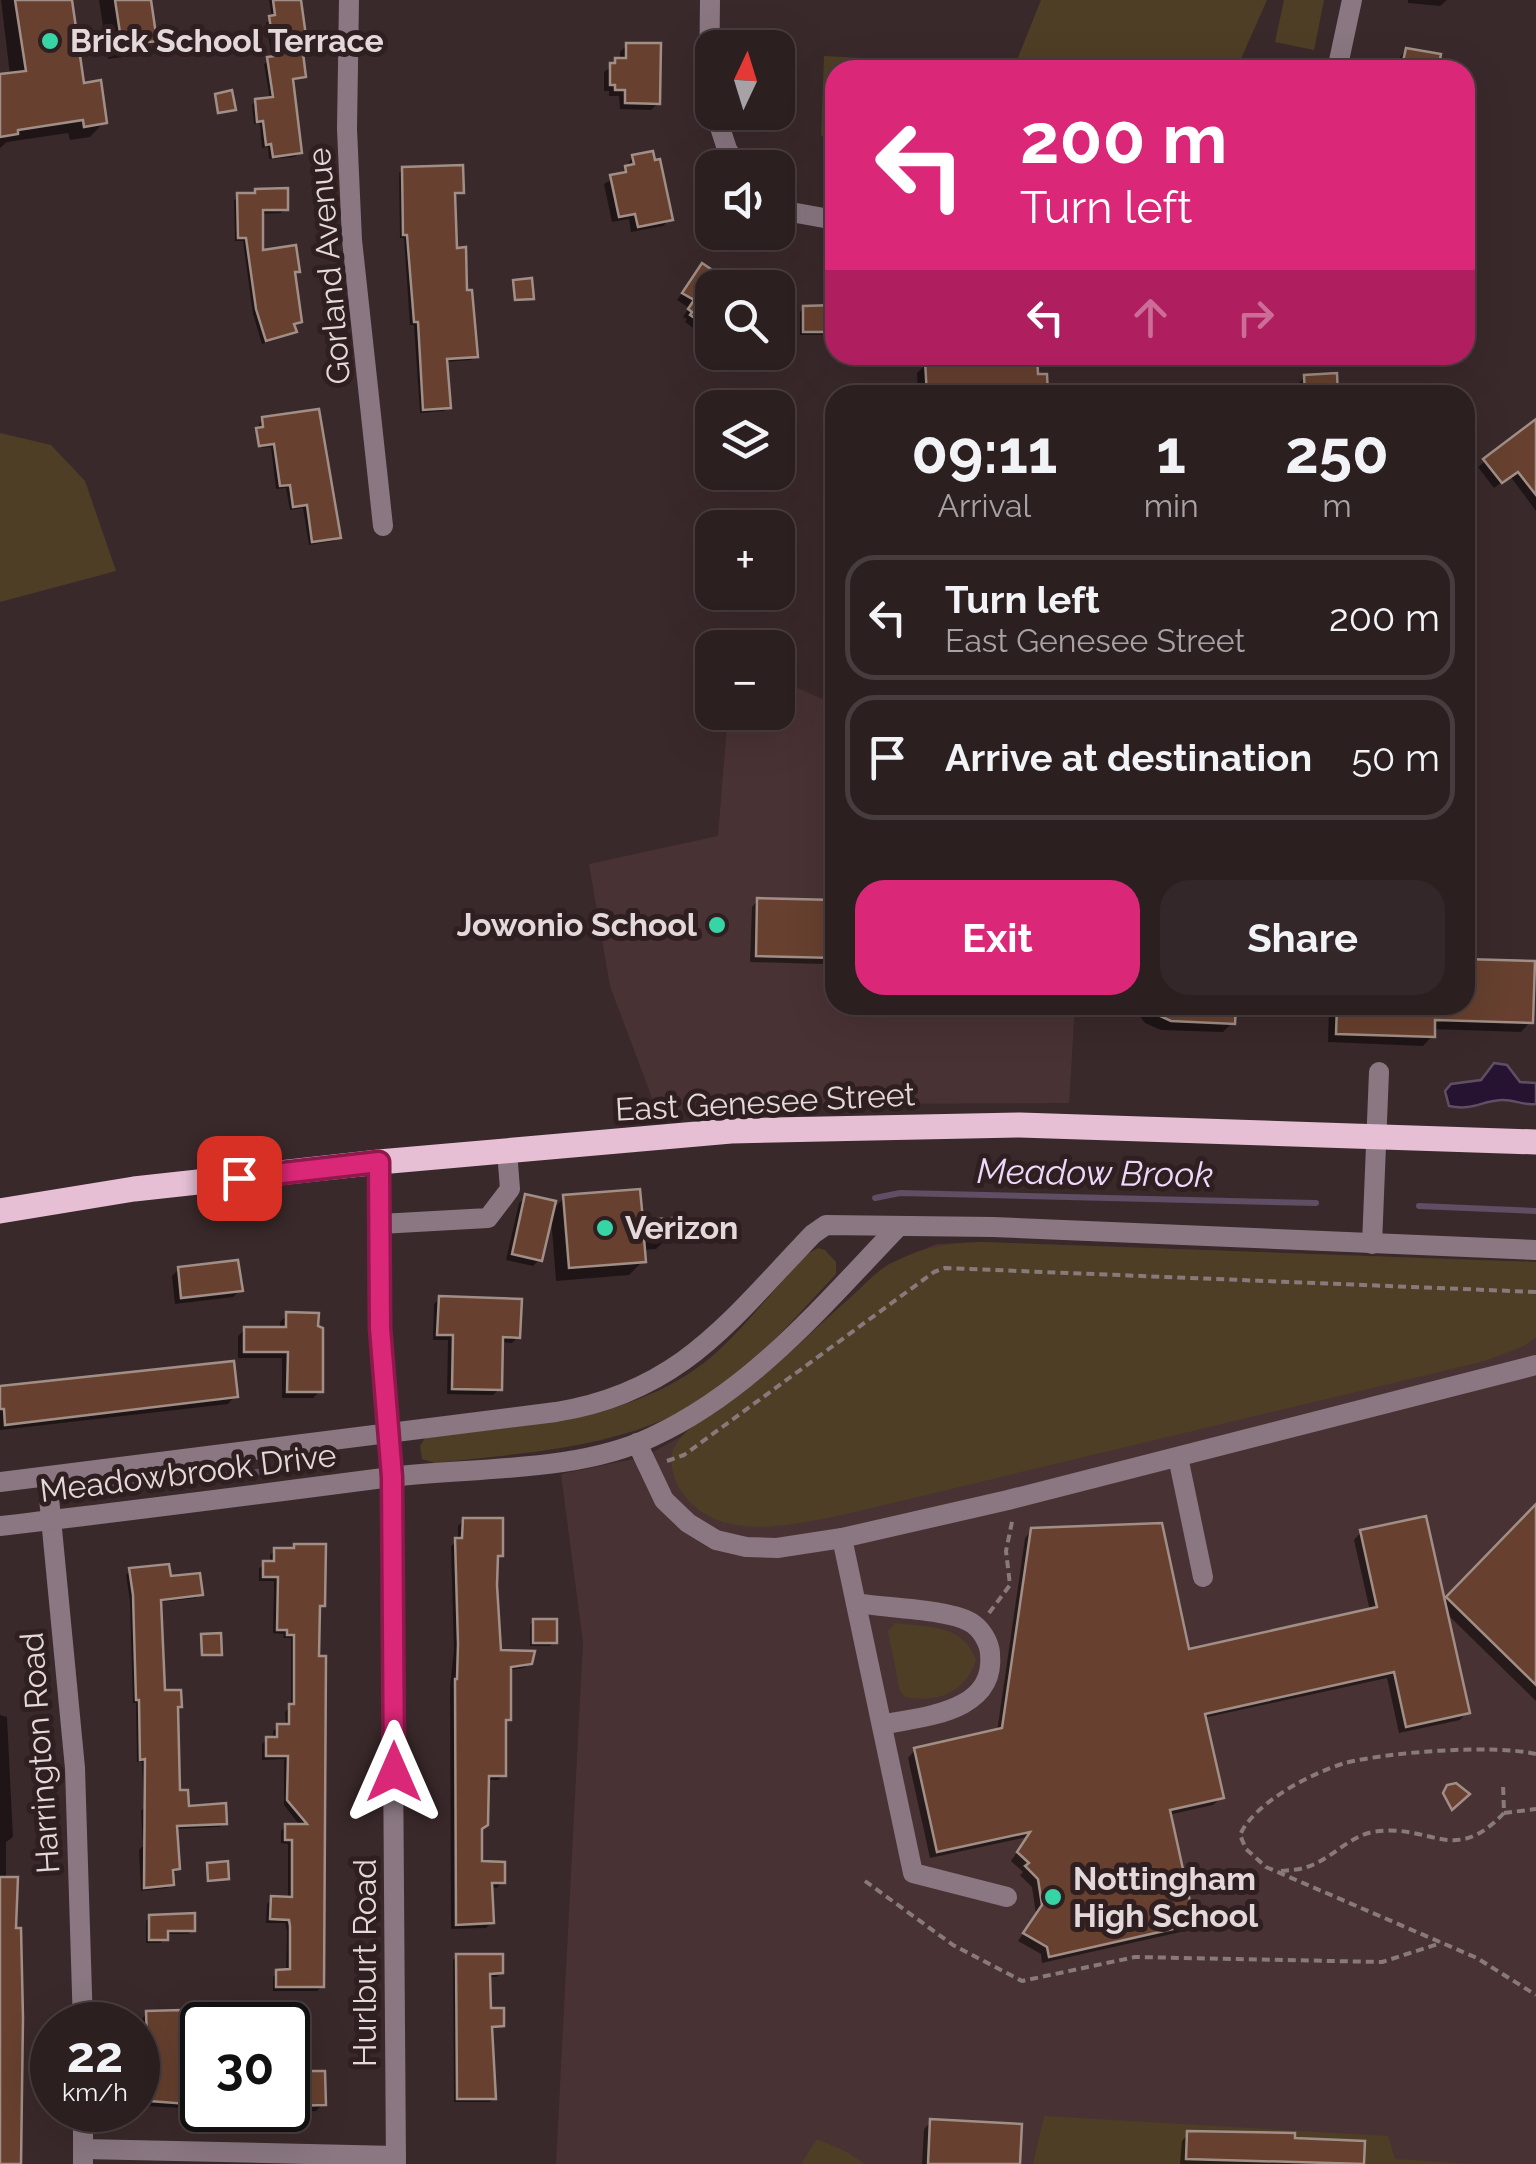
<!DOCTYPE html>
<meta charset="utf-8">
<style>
body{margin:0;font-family:Raleway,sans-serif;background:#342729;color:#f1f3f6;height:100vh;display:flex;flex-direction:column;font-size:38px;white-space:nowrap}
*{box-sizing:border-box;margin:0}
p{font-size:32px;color:#a6a2a5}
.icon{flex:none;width:55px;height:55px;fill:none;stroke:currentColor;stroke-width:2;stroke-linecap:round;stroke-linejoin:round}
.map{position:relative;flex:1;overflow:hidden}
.panel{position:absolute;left:825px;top:385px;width:650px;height:630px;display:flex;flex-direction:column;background:#2c1f20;border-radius:30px;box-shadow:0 10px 40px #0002,0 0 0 2px #483d3e}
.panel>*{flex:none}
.banner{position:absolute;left:825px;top:60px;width:650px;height:305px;border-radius:30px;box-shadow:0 10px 40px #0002,0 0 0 2px #483d3e;background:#db2777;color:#fff;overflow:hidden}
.needle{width:65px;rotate:4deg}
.controls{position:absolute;left:695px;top:30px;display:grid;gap:20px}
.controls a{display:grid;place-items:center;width:100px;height:100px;border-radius:20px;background:#2c1f20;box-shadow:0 10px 40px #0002,0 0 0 2px #483d3e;font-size:50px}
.speed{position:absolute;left:30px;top:2002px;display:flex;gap:20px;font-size:50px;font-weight:700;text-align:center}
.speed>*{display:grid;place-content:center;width:130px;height:130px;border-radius:50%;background:#2c1f20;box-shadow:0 10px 40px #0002,0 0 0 2px #483d3e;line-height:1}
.speed small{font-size:25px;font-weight:400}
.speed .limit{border:5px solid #111;border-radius:15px;background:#fff;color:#111}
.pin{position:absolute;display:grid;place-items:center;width:85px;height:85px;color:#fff;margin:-42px;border-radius:20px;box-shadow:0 5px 15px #0006}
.me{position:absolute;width:110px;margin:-55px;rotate:0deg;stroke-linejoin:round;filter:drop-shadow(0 0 8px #0008)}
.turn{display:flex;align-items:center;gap:35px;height:210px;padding:0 30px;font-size:45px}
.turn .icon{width:130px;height:130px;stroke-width:2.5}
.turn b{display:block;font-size:70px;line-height:85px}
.lanes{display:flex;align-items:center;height:95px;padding:0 30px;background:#0003;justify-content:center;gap:50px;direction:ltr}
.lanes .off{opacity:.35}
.eta{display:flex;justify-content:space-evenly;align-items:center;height:170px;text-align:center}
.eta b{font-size:60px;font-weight:700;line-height:70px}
.action{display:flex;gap:20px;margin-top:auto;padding:20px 30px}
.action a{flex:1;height:115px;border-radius:30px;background:#db2777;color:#fff;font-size:40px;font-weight:700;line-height:115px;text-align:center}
.action a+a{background:#342729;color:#f1f3f6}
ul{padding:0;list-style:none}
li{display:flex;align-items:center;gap:30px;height:125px;margin:0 20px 15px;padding:0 10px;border:5px solid #483d3e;border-radius:30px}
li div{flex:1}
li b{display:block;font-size:38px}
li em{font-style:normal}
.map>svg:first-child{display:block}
</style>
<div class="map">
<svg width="1536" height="2164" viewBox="0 0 1536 2164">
<rect width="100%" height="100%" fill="#3a292a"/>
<g fill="#493233">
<polygon points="778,679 835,705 835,1005 1075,1005 1069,1103 824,1104 657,1111 610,986 589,864 718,836 728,713 778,712"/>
<polygon points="980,1242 1536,1262 1536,2164 556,2164 583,1642 561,1474 644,1457 682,1436 741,1394 887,1265 936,1244"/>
</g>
<g fill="#4e3e25">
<polygon points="1041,0 1267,0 1236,70 1013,70"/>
<polygon points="1284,0 1324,0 1314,50 1275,42"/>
<polygon points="824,56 863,58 863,70 835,70 835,136 821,136"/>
<polygon points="0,433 51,445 85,481 116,571 0,602"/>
<path d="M980,1242L1536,1262V1337L1524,1346L1485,1361L838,1516C784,1526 712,1544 678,1486C673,1476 669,1461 673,1450C682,1427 718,1411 737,1397C777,1367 814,1330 851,1297C864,1285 877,1270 892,1263C926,1246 942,1244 980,1242Z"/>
<path d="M818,1248L825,1250L836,1262V1274C796,1316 757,1364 708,1396C627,1449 529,1452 435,1463L422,1459L420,1446L425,1438C524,1424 640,1423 718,1351C749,1322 777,1286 807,1254Z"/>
<path d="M895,1623C929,1628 962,1623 976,1660C965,1693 938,1703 905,1697L900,1691L888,1631Z"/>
<polygon points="1044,2116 1388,2136 1395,2159 1472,2164 1033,2164"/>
<polygon points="817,2139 847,2152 865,2164 801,2164"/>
</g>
<path fill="#261331" stroke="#5f4e64" stroke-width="2.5" d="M1494,1063L1507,1065L1520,1082L1536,1083V1104C1523,1106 1514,1099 1501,1100C1481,1101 1473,1111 1449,1106L1445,1091L1451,1084L1481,1080Z"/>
<g fill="#0007">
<polygon points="1,0 71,0 82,86 104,122 90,137 70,140 68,133 7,142 0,148 0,77 10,75"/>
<polygon points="99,0 148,0 154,40 139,55 108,59"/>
<polygon points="269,0 299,0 304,35 299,40 304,76 291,81 299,153 295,157 269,159 268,147 262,148 260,124 254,124 252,105 256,101 270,99 264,64 272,59 266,23 272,18"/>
<polygon points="1408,0 1447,0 1440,6 1408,3"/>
<polygon points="627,45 658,103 651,110 620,109 619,96 609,96 609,91 604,91 604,72 620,61 620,52"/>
<polygon points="1406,50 1435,70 1397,70 1400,57"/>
<polygon points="633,157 670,219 663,226 631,232 629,219 612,222 604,184 619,176"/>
<polygon points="403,169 461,192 453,196 454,250 475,356 471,360 445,362 448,407 444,411 420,413 414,325 410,325 404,238 400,238 399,173"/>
<polygon points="256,191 285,209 281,213 260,214 261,253 297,271 293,275 299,321 292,326 294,331 290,335 262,344 253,314 243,241 235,241 234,200"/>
<polygon points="702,266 712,288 712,323 709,321 699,332 685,322 687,319 683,317 689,308 677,300"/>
<polygon points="804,308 835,308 835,335 800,335 800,312"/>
<polygon points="926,355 1035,355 1036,377 1045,395 918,395 917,373 927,363"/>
<polygon points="1305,377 1335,395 1296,395 1295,387"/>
<polygon points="263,420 338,537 334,541 309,545 303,508 290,510 286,488 276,489 271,447 262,448 259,424"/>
<polygon points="1536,422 1536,511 1510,476 1494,488 1478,467"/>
<polygon points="758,900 835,903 835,972 824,971 824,964 750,962 752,907"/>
<polygon points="1465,961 1530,1022 1521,1032 1432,1029 1432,1036 1423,1046 1328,1042 1329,1005 1465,1005"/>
<polygon points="1136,1005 1234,1005 1233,1022 1223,1032 1161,1030 1145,1023 1136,1011"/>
<polygon points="526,1197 551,1211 565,1197 671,1235 656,1249 642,1250 643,1261 629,1275 556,1281 551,1217 540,1259 533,1266 506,1260 519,1203"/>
<polygon points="179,1269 240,1290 233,1297 175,1304 172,1276"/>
<polygon points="440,1298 518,1337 512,1343 500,1342 499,1389 493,1395 447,1394 448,1340 433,1340 434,1304"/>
<polygon points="287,1315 320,1391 313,1398 282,1398 282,1358 238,1358 238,1336 245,1329 280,1330 280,1322"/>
<polygon points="0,1389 235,1396 228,1404 0,1430"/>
<polygon points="1536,1507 1536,1701 1445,1612 1467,1712 1460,1720 1399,1733 1387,1678 1203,1718 1221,1798 1213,1805 1168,1815 1193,1924 1185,1931 1042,1963 1041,1954 1018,1941 1036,1914 1032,1887 1020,1875 1023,1872 1011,1861 1027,1837 930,1858 908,1758 915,1750 997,1732 1025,1538 1032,1530 1188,1652 1370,1611 1354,1540 1361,1532 1443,1603"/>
<polygon points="464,1520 500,1555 495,1561 499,1652 530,1663 524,1668 509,1670 509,1719 503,1725 503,1775 498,1780 487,1780 480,1830 479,1864 502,1882 497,1888 490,1887 492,1922 486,1928 451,1929 450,1687 454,1650 451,1546 458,1540 458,1526"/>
<polygon points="295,1546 323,1605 317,1611 322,1986 317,1991 273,1991 273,1977 278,1972 286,1972 287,1931 285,1923 266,1923 267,1904 272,1899 288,1900 288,1844 281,1843 281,1831 286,1826 301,1827 284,1805 284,1759 262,1760 262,1744 267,1739 273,1739 273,1731 278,1727 286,1727 285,1712 291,1706 291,1638 283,1638 284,1634 273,1633 274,1581 259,1581 259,1568 270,1563 270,1555 275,1550 291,1550"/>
<polygon points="130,1571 168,1579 200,1594 196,1598 159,1602 163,1693 175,1710 177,1793 186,1808 224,1823 220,1827 175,1829 177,1868 171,1884 167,1888 141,1891 139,1850 143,1846 141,1811 144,1808 142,1762 137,1762 136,1703 133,1703 130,1601 126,1575"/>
<polygon points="534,1621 554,1642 550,1646 530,1646 530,1625"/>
<polygon points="0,1715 7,1717 13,1837 6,1842 6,1880 14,1930 20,2164 0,2164"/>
<polygon points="150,1917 193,1930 188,1934 165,1934 161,1943 146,1943 146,1921"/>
<polygon points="457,1956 501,1972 497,1977 488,1977 488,2011 502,2025 490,2030 494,2098 490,2102 454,2102 453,1960"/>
<polygon points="147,2013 187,2016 187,2028 202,2027 202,2055 199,2055 202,2109 144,2106 142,2019"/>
<polygon points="288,2073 323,2074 323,2104 316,2111 274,2112 288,2110"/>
<polygon points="931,2122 1017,2164 922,2164 924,2129"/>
<polygon points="1188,2134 1362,2144 1361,2164 1180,2164 1182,2141"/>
</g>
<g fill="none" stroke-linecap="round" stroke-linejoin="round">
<g stroke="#5f4e64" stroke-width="6">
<polyline points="875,1198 900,1193 1316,1203"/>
<polyline points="1419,1206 1536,1211"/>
<polyline points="90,1490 320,1465"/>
</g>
</g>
<g fill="#67402f" stroke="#a18f87" stroke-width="2.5">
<polygon points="15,0 72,0 84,83 101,80 107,123 84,127 83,120 18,130 18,134 0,137 0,74 26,71"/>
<polygon points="115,0 151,0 157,41 122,46"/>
<polygon points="273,0 301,0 306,36 301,37 306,77 293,79 302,153 273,157 271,144 266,145 263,121 257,122 255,99 273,97 267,57 275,56 269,16 275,15"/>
<polygon points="626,43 661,43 660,104 625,103 625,90 615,90 615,85 610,85 610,63 615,63 615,58 626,58"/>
<polygon points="1406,48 1441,54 1438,70 1401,70"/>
<polygon points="232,90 236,110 218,113 215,94"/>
<polygon points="653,151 655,160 660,159 673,220 638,227 635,214 619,217 610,175 626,172 625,166 634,164 632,155"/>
<polygon points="463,165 464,193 455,193 457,248 466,247 467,290 472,290 478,357 447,359 451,408 423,410 418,322 414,322 407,235 403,235 402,167"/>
<polygon points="288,188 288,210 263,210 263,250 296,245 300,272 295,272 302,322 294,324 297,332 266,341 256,309 246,238 238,238 237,193 255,193 255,189"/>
<polygon points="702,263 739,288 712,288 712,330 690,315 692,312 688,309 694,300 682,293"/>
<polygon points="532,278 534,299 515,300 513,280"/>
<polygon points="835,305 835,332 803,332 803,306"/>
<polygon points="935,355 1037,355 1038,374 1047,374 1048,395 927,395 925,361 936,361"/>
<polygon points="1337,373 1338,395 1305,395 1304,375"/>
<polygon points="319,409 341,538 312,542 307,505 293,507 290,485 280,486 274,444 259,446 256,428 263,427 262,417"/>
<polygon points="1536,419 1536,495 1518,472 1502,483 1483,459"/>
<polygon points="757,898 835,900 835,958 756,956"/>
<polygon points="1465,959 1535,961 1533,1023 1435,1020 1435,1037 1336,1034 1337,1005 1465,1005"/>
<polygon points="1136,1005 1236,1005 1235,1024 1171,1021"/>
<polygon points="640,1189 643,1220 672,1218 673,1236 644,1238 646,1262 569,1268 563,1195"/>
<polygon points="525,1194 556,1201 542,1261 512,1254"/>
<polygon points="238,1260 243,1291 181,1298 178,1267"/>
<polygon points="439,1296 522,1299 520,1338 503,1337 502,1390 452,1389 453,1335 437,1335"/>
<polygon points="286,1312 319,1313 318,1326 323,1328 323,1392 287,1392 288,1352 244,1352 244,1327 286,1327"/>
<polygon points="234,1361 238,1397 5,1425 4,1409 0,1409 0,1386"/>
<polygon points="1536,1504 1536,1685 1446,1597"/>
<polygon points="1426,1516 1470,1713 1406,1727 1394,1672 1205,1714 1224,1798 1170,1810 1195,1924 1049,1957 1047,1947 1023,1933 1042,1905 1038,1879 1025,1866 1029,1863 1017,1852 1030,1832 937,1852 914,1748 1002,1728 1031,1528 1162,1523 1189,1649 1377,1607 1360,1530"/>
<polygon points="463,1518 503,1518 503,1556 498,1556 497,1585 501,1650 535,1651 532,1664 511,1667 511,1720 506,1720 506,1776 489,1776 488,1825 482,1829 482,1861 505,1862 505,1883 492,1883 494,1923 456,1925 455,1679 457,1679 458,1644 455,1538 462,1538"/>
<polygon points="294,1544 326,1544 325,1606 320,1606 319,1656 326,1656 324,1987 276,1987 276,1970 290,1969 290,1926 289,1920 270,1919 271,1896 292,1897 292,1840 285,1840 285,1824 307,1824 287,1800 288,1756 266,1756 266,1737 277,1737 277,1724 289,1724 289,1704 294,1704 294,1635 287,1635 287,1630 277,1630 278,1577 263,1577 263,1561 274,1561 274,1548 294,1548"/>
<polygon points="169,1564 171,1576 200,1573 203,1595 161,1600 165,1690 181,1690 182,1707 178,1707 180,1790 188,1790 189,1806 226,1803 227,1824 177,1826 180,1869 173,1870 174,1885 144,1888 145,1759 140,1760 139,1700 136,1700 133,1595 129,1568"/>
<rect x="533" y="1619" width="24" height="24"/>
<polygon points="221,1633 222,1655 202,1655 201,1634"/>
<polygon points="1456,1783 1470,1794 1452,1810 1443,1793 1447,1785"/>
<polygon points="228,1861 229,1879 208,1881 207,1863"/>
<polygon points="0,1877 18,1877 16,1928 21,1928 23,2018 21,2164 0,2164"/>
<polygon points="195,1913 195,1931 168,1931 168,1940 149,1940 149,1915"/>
<polygon points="456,1954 503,1954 503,1973 490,1974 491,2008 504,2008 504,2026 492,2027 496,2099 457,2099"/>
<polygon points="181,2010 186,2031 182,2031 183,2072 188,2072 188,2079 202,2079 202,2105 149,2101 146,2011"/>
<polygon points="288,2071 325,2071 326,2105 288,2106"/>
<polygon points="930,2119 1022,2124 1020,2164 928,2164"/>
<polygon points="1187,2131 1295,2133 1295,2138 1365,2141 1364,2164 1186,2159"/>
</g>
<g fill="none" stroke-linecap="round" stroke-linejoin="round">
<g stroke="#88797a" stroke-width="4" stroke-dasharray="8 5" stroke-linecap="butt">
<polyline points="667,1461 684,1455 934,1272 945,1268 1536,1292"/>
<polyline points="989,1613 1010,1585 1006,1551 1013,1517"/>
<path d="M1536,1754C1493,1744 1389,1752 1345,1763C1311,1773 1254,1803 1240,1835L1246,1849L1266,1867L1477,1958L1536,1995"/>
<polyline points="1504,1813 1536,1809"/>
<path d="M1281,1871C1289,1870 1297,1870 1304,1868C1330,1861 1347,1837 1373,1832C1430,1822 1453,1867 1504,1813L1503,1783"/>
<polyline points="865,1881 953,1945 1022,1981 1135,1957 1382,1962 1441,1943"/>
</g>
<g stroke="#8a7781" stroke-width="20">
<polyline points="349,0 347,129 352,240 383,526"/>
<polyline points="710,0 709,91 712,104"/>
<polyline points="1337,70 1352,0"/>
<polyline points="715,112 727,149 738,168"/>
<polyline points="778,203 791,212 835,220"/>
<polyline points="379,1162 380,1329 391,1477 396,2164"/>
<polyline points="380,1224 488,1218 510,1189 507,1151"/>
<polyline points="1372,1244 1379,1072"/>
<polyline points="637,1443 664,1500 688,1523 716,1540 746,1547 777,1548 842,1538 1008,1500 1536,1365"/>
<polyline points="1178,1457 1203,1577"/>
<polyline points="47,1477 75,1768 83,2025"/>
<path d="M0,1482L556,1412C681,1392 731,1319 813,1234L826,1225L993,1227L1536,1250"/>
<path d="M0,1526C131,1511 261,1494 391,1477C474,1467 576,1473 652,1437C752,1391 823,1305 898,1227"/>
<polyline points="842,1538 913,1873 1007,1897"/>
<path d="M856,1603C885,1608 947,1609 970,1622C981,1628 989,1642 990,1653C996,1713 924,1716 882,1725"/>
<polyline points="83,2149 396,2156"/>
<polyline points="83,2164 83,2110"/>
</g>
<polyline stroke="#e6bfd5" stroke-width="25" points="0,1211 134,1189 379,1162 731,1131 1020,1125 1536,1142"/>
</g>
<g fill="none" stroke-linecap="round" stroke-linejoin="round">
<g stroke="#8e194d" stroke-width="25">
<polyline id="route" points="239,1178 379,1162 380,1328 392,1477 394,1772"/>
</g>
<use href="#route" stroke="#db2777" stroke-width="18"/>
</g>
<g fill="#37d4a6" stroke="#2f1f20" stroke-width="4">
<circle cx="50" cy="41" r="10"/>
<circle cx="717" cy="925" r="10"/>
<circle cx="605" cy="1228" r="10"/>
<circle cx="1053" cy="1897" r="10"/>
</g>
<g text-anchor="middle" stroke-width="10" stroke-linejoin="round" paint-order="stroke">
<g font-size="32" font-weight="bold" fill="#e4d9da" stroke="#2f1f20" text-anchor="start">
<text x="70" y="52">Brick School Terrace</text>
<text x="697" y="936" text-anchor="end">Jowonio School</text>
<text x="625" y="1239">Verizon</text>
<text x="1073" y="1890">Nottingham<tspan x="1073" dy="37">High School</tspan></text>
</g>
<g font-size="32" fill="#e4d9da" stroke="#2f1f20">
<text transform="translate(329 266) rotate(-95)" y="11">Gorland Avenue</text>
<text transform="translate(765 1102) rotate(-3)" y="11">East Genesee Street</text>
<text transform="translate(188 1473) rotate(-7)" y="11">Meadowbrook Drive</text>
<text transform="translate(40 1753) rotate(-94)" y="11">Harrington Road</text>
<text transform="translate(365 1963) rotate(-90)" y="11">Hurlburt Road</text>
</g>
<g font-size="35" font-style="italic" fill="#eed8fc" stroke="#2f1f20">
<text transform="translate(1095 1173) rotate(1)" y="12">Meadow Brook</text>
</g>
</g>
</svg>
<div class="controls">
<a><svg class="needle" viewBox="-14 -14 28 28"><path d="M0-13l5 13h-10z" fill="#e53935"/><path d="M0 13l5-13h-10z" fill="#a6a2a5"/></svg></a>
<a><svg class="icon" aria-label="sound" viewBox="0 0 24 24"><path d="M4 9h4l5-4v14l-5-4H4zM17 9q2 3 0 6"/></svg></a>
<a><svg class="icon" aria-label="search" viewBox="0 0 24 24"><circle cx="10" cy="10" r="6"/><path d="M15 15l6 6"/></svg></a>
<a><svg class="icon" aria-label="layers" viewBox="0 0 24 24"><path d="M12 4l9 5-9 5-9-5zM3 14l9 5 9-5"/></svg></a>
<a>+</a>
<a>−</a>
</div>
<div class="speed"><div>22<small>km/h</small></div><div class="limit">30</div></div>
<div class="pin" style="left:239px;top:1178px;background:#d93025"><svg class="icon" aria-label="arrive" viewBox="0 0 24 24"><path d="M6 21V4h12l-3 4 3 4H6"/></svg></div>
<svg class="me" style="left:394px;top:1772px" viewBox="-20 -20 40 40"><path d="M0-17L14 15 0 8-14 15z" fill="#db2777" stroke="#fff" stroke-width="4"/></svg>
<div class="banner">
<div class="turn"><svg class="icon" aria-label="left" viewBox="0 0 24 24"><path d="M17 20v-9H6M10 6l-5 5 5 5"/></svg><div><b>200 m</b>Turn left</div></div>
<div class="lanes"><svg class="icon" aria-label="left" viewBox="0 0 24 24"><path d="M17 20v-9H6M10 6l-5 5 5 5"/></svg><svg class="icon off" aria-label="ahead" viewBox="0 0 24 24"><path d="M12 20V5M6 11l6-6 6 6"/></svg><svg class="icon off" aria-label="right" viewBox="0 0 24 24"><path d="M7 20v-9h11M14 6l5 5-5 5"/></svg></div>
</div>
<section class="panel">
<div class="eta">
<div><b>09:11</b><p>Arrival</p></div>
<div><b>1</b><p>min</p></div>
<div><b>250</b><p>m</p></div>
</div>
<ul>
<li><svg class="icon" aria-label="left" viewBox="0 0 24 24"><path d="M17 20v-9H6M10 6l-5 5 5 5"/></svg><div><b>Turn left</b><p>East Genesee Street</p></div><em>200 m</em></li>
<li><svg class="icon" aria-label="arrive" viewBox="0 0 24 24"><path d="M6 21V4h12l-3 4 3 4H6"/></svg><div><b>Arrive at destination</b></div><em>50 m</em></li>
</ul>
<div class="action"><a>Exit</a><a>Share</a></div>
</section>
</div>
